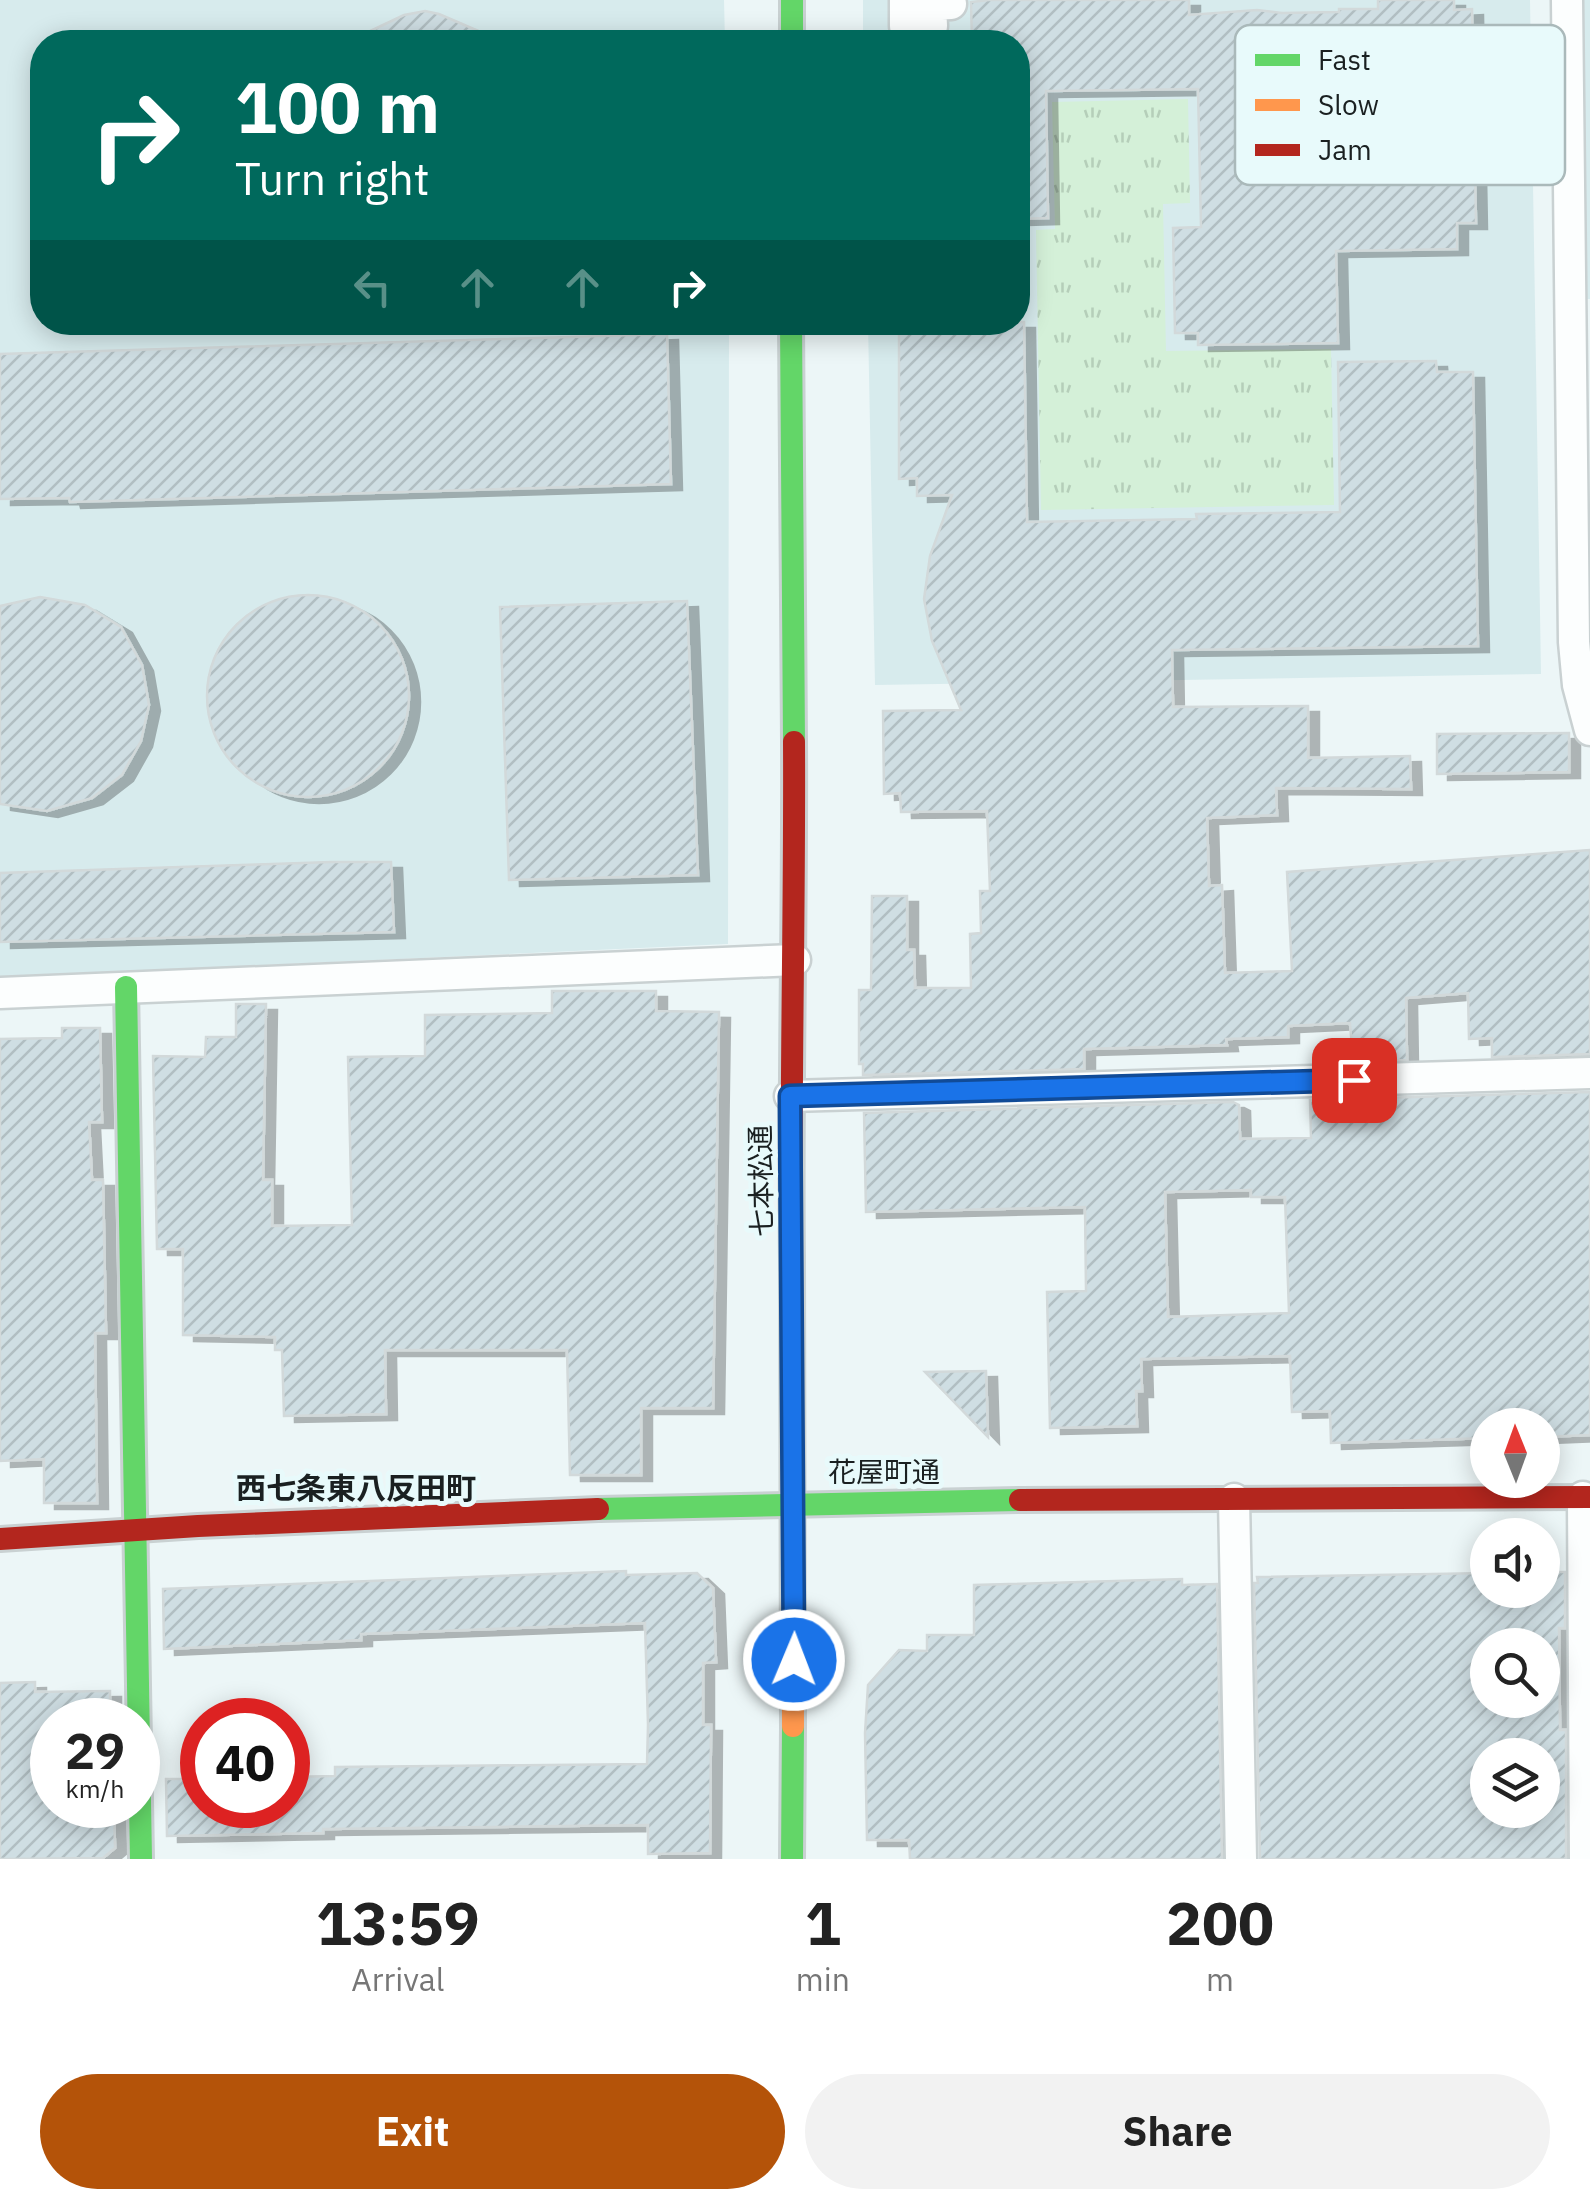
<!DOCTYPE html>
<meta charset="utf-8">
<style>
body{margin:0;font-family:"IBM Plex Sans","Noto Sans JP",sans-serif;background:#f2f2f2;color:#222;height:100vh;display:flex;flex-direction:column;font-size:38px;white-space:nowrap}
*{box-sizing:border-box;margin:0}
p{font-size:32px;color:#767676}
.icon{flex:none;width:55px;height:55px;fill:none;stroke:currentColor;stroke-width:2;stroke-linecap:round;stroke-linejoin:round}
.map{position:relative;height:1859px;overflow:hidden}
.sheet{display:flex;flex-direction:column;background:#fff;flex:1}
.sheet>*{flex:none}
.guide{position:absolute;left:30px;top:30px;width:1000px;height:305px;border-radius:40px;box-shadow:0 5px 25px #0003;background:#00695c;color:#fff;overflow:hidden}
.needle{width:65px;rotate:359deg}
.fabs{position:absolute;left:1470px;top:1408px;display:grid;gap:20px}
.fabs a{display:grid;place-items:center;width:90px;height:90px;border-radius:50%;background:#fff;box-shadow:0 5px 25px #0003;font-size:50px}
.speed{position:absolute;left:30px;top:1698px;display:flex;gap:20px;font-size:50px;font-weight:700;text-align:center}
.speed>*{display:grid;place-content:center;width:130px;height:130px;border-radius:50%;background:#fff;box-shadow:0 5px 25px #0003;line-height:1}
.speed small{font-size:25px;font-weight:400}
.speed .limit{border:15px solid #d22;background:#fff;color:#111}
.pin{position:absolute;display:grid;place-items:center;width:85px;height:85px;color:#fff;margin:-42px;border-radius:20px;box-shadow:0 5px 15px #0006}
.me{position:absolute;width:110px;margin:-55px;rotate:1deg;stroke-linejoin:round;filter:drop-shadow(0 0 8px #0008)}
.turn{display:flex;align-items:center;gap:35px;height:210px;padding:0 40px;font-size:45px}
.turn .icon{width:130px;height:130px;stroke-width:2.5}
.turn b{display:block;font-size:70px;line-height:85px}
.lanes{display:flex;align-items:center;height:95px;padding:0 40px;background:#0003;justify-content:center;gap:50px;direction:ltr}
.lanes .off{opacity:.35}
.eta{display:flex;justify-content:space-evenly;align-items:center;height:170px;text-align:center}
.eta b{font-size:60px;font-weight:700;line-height:70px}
.primary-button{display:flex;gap:20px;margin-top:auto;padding:20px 40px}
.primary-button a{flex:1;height:115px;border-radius:60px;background:#b45309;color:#fff;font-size:40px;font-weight:700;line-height:115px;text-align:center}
.primary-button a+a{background:#f2f2f2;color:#222}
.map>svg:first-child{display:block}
</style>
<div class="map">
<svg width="1590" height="1859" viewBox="0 0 1590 1859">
<defs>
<pattern id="park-tufts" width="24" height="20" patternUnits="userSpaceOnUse" patternTransform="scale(2.5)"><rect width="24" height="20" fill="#d4f0d8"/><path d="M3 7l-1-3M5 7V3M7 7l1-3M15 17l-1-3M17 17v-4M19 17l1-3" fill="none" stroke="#b5ceb9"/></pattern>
<pattern id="building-hatch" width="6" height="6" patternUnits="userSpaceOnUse" patternTransform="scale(2.5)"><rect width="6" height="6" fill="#cfdee3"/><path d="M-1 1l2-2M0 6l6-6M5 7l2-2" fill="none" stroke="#b1bec2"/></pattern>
<filter id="shadow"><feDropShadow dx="11" dy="6" stdDeviation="0" flood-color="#0004"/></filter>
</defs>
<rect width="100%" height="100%" fill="#ecf6f7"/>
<g fill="#d7ebed">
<polygon points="0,0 724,0 725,42 42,42 42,322 729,323 728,944 0,977"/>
<polygon points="863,0 1530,0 1541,674 875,685 868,323 1018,322 1018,42 863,42"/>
<polygon points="1578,0 1590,0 1590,299 1581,299"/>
</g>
<polygon fill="url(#park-tufts)" points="1188,99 1190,203 1163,204 1166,351 1331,349 1334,505 1041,510 1036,230 1055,229 1052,102"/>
<g fill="url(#building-hatch)" stroke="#d2d9da" stroke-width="2.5" fill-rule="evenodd" filter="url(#shadow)">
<polygon points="989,0 1189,0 1189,15 1257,10 1282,13 1339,12 1339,9 1378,9 1378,0 1454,0 1454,10 1472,9 1476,223 1457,223 1457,249 1336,251 1338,343 1198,345 1198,333 1175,333 1173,228 1201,227 1198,89 1046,91 1048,218 1018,219 1018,42 972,42 971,2"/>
<polygon points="425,11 439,14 504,42 347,42 404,15"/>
<polygon points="899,322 1024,322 1027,522 1197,519 1196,514 1340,512 1338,362 1436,361 1437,372 1473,372 1478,646 1172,650 1173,707 1308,706 1308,758 1410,756 1411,789 1276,788 1277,815 1207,818 1209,886 1222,885 1225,973 1292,971 1287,872 1590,850 1590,1054 1492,1057 1492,1038 1469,1039 1468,993 1406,998 1407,1060 1353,1061 1350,1023 1288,1026 1288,1037 1226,1039 1227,1045 1084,1049 1084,1069 863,1075 863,1064 859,1064 859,990 871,990 872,896 907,896 907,950 914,950 915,988 971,988 970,934 981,933 980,891 990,891 987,811 901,812 900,793 884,794 883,711 961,710 932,641 924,599 930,556 952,495 917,496 917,478 899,479"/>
<polygon points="667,334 671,484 70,502 69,498 0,499 0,354"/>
<circle cx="308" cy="696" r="101"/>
<polygon points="40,597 85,605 121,627 142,665 149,705 141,741 122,775 92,798 47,811 0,804 0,606"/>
<polygon points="687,601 698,875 509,880 500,607"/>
<polygon points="1569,733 1569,772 1437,774 1437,734"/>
<polygon points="331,862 391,862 394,932 0,942 0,873"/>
<polygon points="552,991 656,991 656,1011 719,1012 713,1408 641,1408 641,1475 570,1475 567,1350 385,1350 386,1414 284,1416 282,1350 275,1350 275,1337 183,1335 183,1249 157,1249 153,1056 205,1057 206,1037 236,1037 236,1004 266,1004 263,1180 272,1180 272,1226 352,1225 348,1057 425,1056 425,1015 552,1013"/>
<polygon points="62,1028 100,1028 102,1122 89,1122 92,1180 103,1180 106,1333 95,1333 97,1503 44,1503 44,1459 0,1461 0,1039 62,1038"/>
<path d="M1590,1092V1435L1542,1437V1425H1488V1438L1331,1443L1330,1411L1292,1412L1290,1356L1141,1359L1142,1391H1136L1137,1426L1050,1428L1047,1292L1086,1291L1085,1207L866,1212L864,1113L1233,1102L1239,1105L1240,1139L1311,1138L1310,1100ZM1251,1190V1197H1285L1289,1313L1168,1317L1165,1192Z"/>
<polygon points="986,1371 988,1437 925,1372"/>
<polygon points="626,1571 626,1575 697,1573 713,1588 716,1662 703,1663 703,1725 711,1725 710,1853 648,1854 648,1825 323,1829 323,1833 167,1836 166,1779 202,1779 202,1805 288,1805 288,1777 335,1776 335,1767 647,1764 648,1725 645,1623 361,1634 361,1640 164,1649 163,1589"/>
<path d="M1542,1572H1565V1628H1559L1560,1730H1566V1859H1260L1254,1583H1258L1257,1577L1488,1573V1590H1542ZM1488,1645H1542V1700H1488ZM1488,1755H1542V1810H1488Z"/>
<polygon points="1182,1579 1182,1585 1217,1584 1222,1859 910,1859 909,1840 867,1840 865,1733 868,1685 899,1650 927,1651 927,1635 974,1635 974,1585"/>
<polygon points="35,1682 35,1692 110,1691 110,1720 52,1720 52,1805 114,1805 115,1848 103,1858 0,1859 0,1683"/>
</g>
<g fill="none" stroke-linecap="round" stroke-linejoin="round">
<g stroke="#c9d1d2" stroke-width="35">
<g id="street">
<polyline points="905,0 905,26 932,26 931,5 951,4 950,0"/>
<polyline points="1567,0 1574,642 1578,685 1590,730"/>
<polyline points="0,993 795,960"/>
<polyline points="790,1096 1590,1073"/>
<polyline points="1583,1497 1585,1859"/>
<polyline points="1234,1499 1241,1859"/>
</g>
</g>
<g stroke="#c9d1d2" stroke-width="28">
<g id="fast">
<polyline points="792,0 792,42"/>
<polyline points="791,322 794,742"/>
<polyline points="126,987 141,1859"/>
<polyline points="598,1509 1020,1500"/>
<polyline points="792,1859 793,1726"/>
</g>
</g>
<g stroke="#c9d1d2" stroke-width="28">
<polyline id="slow" points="792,1259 793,1726"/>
</g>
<g stroke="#c9d1d2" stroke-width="28">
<g id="jam">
<path d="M792,1259C790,1086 795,914 794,742"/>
<polyline points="1020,1500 1590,1497"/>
<polyline points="0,1539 198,1526 598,1509"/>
</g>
</g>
<use href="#street" stroke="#fcfefe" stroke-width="30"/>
<use href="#fast" stroke="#63d668" stroke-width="22"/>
<use href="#slow" stroke="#ff974d" stroke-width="22"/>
<use href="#jam" stroke="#b3261e" stroke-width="22"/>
</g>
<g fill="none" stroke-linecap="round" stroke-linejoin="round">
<g stroke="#114b97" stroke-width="25">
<polyline id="route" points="794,1660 790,1096 1354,1080"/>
</g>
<use href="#route" stroke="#1a73e8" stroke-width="18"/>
</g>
<g text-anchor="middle" stroke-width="10" stroke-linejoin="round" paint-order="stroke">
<g font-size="28" fill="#1a2021" stroke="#e8fafb">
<text transform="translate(761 1181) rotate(-91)" y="10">七本松通</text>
<text x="884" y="1482">花屋町通</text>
</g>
<g font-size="30" font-weight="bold" fill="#1a2021" stroke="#e8fafb">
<text x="356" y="1499">西七条東八反田町</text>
</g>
</g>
<rect x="1235" y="25" width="330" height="160" rx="15" fill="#e8fafb" stroke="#aab9ba" stroke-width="2.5"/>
<rect x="1255" y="54" width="45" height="12" fill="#63d668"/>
<rect x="1255" y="99" width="45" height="12" fill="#ff974d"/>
<rect x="1255" y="144" width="45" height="12" fill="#b3261e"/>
<g font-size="28" fill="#1a2021">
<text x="1318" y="70">Fast</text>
<text x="1318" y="115">Slow</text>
<text x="1318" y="160">Jam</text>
</g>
</svg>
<div class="fabs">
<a><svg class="needle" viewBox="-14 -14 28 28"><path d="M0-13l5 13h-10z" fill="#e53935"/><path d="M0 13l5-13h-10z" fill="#767676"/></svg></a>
<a><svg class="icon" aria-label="sound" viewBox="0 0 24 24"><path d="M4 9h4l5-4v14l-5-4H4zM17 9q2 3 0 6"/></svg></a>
<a><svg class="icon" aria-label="search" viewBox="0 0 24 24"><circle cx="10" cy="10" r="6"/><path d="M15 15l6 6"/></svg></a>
<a><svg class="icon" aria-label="layers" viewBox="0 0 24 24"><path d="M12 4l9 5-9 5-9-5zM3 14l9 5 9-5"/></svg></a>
</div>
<div class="speed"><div>29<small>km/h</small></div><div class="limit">40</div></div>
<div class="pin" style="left:1354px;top:1080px;background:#d93025"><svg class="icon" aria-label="arrive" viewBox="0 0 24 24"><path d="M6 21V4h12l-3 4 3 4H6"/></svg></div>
<svg class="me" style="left:794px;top:1660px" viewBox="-20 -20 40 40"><circle r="17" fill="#1a73e8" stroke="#fff" stroke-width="3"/><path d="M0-11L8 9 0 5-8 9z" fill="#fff"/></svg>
<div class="guide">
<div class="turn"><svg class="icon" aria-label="right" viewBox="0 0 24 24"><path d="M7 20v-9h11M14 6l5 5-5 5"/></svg><div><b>100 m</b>Turn right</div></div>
<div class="lanes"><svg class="icon off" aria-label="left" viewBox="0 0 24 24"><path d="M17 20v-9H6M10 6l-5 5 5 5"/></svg><svg class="icon off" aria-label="ahead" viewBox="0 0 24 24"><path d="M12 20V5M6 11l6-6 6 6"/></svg><svg class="icon off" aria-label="ahead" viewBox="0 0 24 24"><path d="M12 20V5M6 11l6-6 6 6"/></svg><svg class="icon" aria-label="right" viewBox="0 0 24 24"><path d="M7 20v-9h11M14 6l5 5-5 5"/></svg></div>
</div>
</div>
<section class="sheet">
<div class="eta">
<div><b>13:59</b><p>Arrival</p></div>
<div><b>1</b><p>min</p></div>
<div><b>200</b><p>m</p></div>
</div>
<div class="primary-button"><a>Exit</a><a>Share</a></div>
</section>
